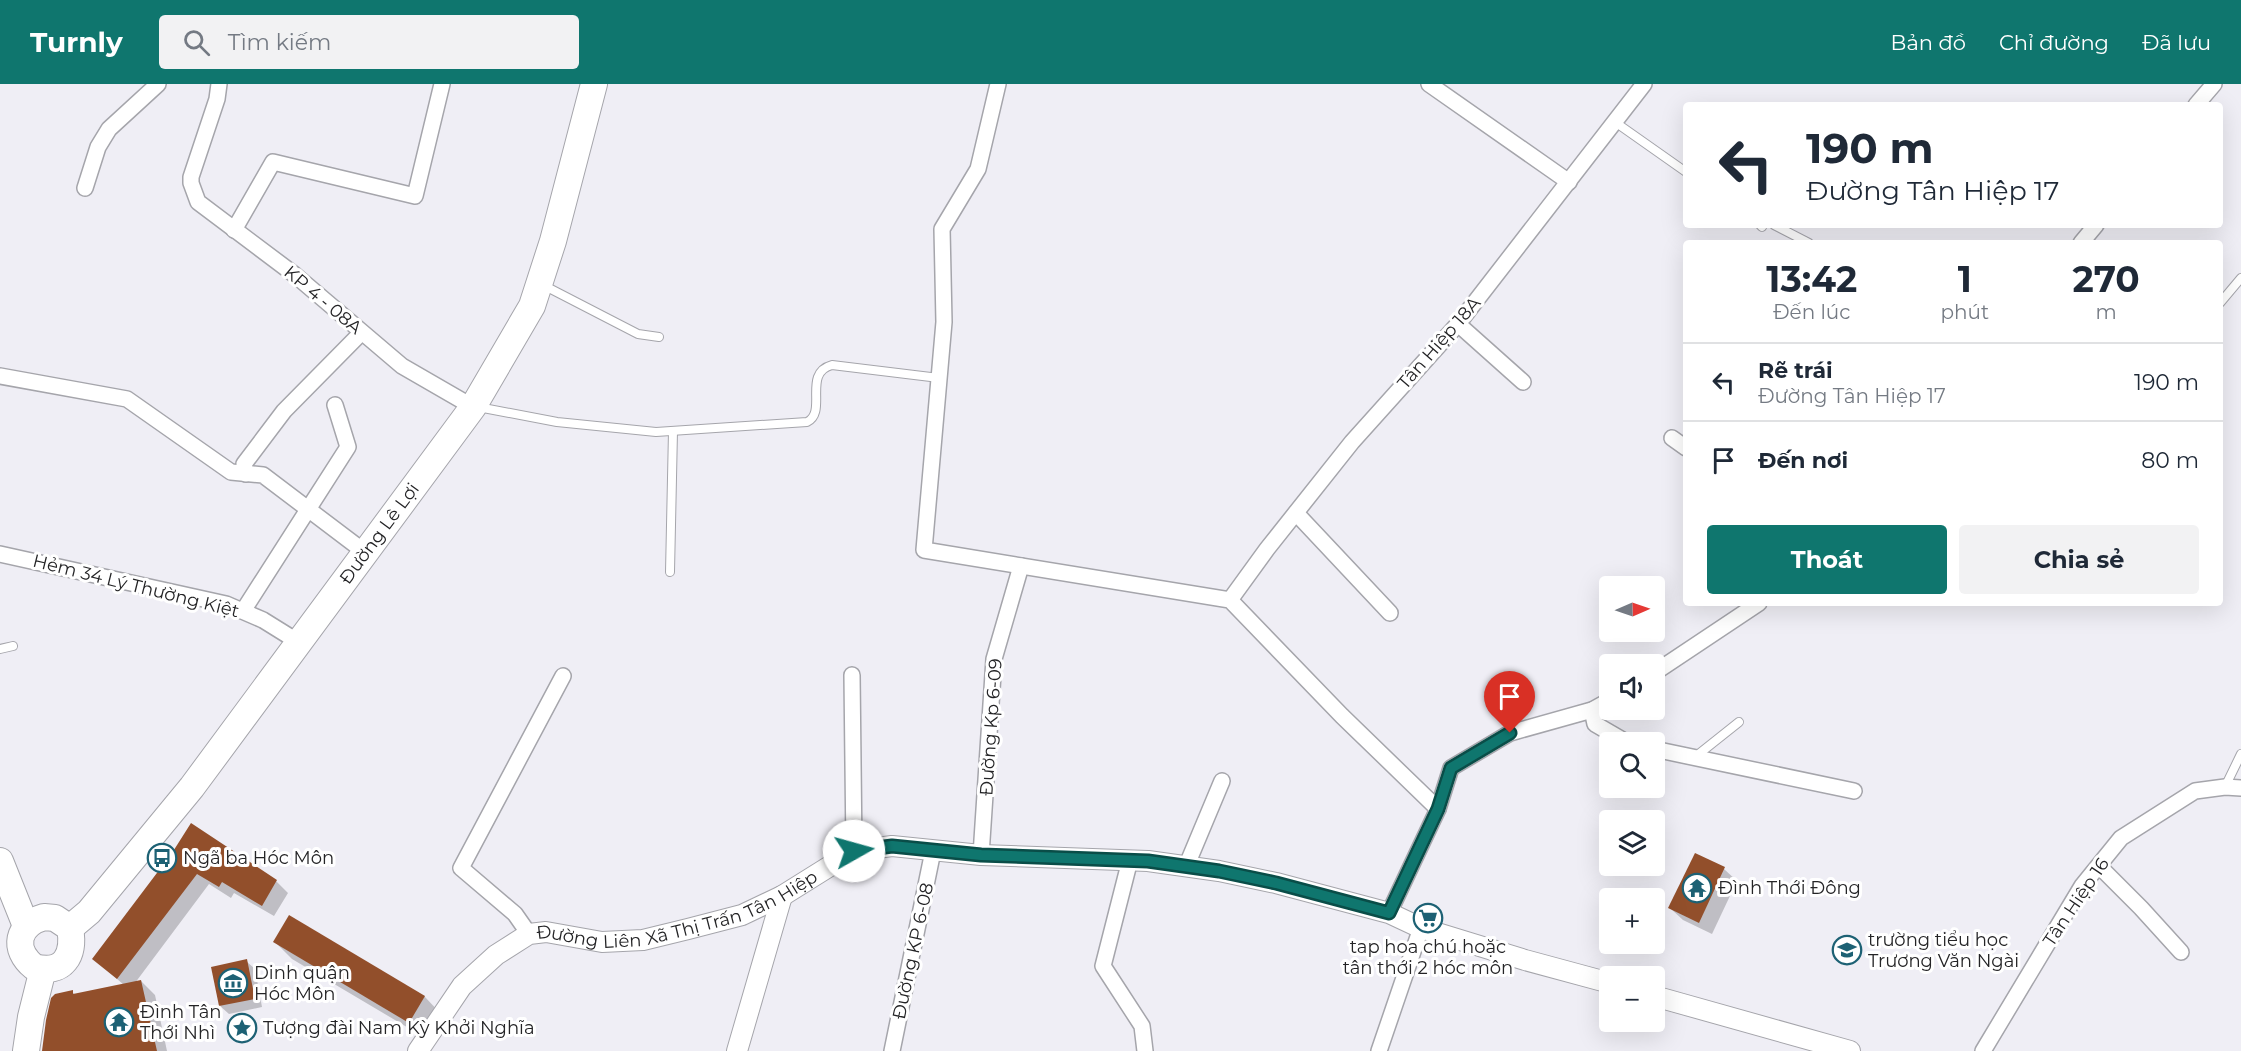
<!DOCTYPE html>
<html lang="vi">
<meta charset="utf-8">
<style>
body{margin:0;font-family:Montserrat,sans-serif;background:#f2f2f3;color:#1f2937;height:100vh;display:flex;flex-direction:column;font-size:22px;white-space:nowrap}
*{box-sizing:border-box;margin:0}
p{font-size:20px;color:#747a83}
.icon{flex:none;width:33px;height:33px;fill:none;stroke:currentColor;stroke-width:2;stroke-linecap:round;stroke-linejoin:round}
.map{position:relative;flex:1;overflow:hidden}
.side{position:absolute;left:1683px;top:156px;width:540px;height:366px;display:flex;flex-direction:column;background:#fff;border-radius:6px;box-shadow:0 6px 24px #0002}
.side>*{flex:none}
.banner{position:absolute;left:1683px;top:18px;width:540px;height:126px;border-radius:6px;box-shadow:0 6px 24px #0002;background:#fff;color:#1f2937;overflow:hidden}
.needle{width:39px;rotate:88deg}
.buttons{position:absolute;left:1599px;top:492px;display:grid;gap:12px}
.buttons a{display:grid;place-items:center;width:66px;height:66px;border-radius:6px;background:#fff;box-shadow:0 6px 24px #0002;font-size:30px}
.pin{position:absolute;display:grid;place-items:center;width:51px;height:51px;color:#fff;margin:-62px -26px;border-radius:50% 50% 50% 0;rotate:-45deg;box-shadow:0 0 6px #0007}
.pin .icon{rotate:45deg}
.me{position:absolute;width:66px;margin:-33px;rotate:83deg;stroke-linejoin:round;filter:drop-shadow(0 0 4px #0008)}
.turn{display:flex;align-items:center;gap:21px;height:126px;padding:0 24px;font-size:27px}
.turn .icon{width:78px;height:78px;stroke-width:2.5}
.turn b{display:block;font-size:42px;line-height:51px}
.eta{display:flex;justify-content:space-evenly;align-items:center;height:102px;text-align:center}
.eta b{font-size:36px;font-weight:700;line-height:42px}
.primary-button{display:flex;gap:12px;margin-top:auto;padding:12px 24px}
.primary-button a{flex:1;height:69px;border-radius:6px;background:#0f766e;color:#fff;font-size:24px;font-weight:700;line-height:69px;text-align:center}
.primary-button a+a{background:#f2f2f3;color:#1f2937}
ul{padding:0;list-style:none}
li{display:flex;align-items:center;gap:18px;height:78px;padding:0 24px;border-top:2px solid #e0e1e3}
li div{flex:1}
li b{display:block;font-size:22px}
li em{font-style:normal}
header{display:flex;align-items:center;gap:36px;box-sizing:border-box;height:84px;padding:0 30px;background:#0f766e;color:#fff}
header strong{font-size:28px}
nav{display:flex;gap:33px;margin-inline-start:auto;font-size:21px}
.search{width:420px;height:54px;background:#f2f2f3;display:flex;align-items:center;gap:15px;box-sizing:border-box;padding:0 21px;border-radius:6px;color:#747a83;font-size:22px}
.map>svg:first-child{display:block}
</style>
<header>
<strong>Turnly</strong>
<div class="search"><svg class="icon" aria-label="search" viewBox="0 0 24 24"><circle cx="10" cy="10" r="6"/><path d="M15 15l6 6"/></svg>Tìm kiếm</div>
<nav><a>Bản đồ</a><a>Chỉ đường</a><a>Đã lưu</a></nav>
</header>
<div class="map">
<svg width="2241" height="967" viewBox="0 0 2241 967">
<rect width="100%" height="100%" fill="#efeef5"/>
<g fill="#0003">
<polygon points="191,741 276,797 288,809 274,832 234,809 231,814 209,800 135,899 141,897 155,911 167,967 44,967 72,908 76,911 124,901 94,875 173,770"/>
<polygon points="1695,771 1724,785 1737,797 1712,850 1683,836 1670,824"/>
<polygon points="289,833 425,913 441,930 427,955 292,875 275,858"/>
<polygon points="246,877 255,885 262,923 229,930 220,922"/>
</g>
<g fill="#924f2b">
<polygon points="191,739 277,796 262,822 222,798 219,803 197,790 117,895 92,875 172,769"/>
<polygon points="1695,769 1725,783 1699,839 1668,824"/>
<polygon points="289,831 425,912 409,939 273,858"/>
<polygon points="247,875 255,915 219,922 211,883"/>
<polygon points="141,896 157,967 42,967 46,936 51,914 55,910 73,906 73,910"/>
</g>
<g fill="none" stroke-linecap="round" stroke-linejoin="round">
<g stroke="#a5a5ab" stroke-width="10">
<g id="service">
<polyline points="1615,38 1686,88"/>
<polyline points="1760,141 1762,143"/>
<polyline points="1774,141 1809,159"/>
<polyline points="543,201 638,250 659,253"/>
<polyline points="2220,219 2241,194"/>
<path d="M478,323L557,338L656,348L807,338C828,328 802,289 832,281L939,294"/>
<polyline points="670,488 673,347"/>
<polyline points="0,565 13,562"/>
<polyline points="1695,673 1739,638"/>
<polyline points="2225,703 2241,670"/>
</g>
</g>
<g stroke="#a5a5ab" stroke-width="18">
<g id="minor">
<polyline points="219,0 217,15 191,93 191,99 198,118 295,191 402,282 473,323"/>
<polyline points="998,0 978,85 942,145 944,238 924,466 1230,516 1342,632 1438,725"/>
<polyline points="1429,0 1569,98"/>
<polyline points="2196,21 2214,0"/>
<polyline points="85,104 98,63 109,45 158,0"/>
<polyline points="234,146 273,78 415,112 442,0"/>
<polyline points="2081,159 2096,141"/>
<polyline points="1458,240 1523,298"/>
<polyline points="0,292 127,315 231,388 263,391 366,469"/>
<polyline points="1672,354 1686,364"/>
<polyline points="246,390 244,380 284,327 361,249"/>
<polyline points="1296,429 1390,529"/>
<polyline points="0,470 226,520 263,536 300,559"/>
<polyline points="1230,516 1267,465 1352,358 1458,240 1644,0"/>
<polyline points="243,527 348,363 335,321"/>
<polyline points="1654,589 1759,519"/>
<polyline points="852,591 854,767"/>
<polyline points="1592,626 1595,640 1626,658"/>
<polyline points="1654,665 1854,707"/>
<polyline points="981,771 994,575 1021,482"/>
<polyline points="1130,776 1103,882 1142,942 1145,967"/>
<polyline points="2099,782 2141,824 2181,868"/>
<polyline points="1186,783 1222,697"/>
<polyline points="1389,829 1438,725 1451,684 1510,649 1592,626 1610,616"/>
<polyline points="529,850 515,830 461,784 563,592"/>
<polyline points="892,967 933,767"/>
<polyline points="1379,967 1421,844"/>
<polyline points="1983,967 2082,802 2121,754 2195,707 2225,703 2241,704"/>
</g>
</g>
<g stroke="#a5a5ab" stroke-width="22">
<g id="tertiary">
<polyline points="1654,912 1850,967"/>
<path id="s1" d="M418,967L462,902L496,871L529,850L546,848L602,858L643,856L688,845L742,831L782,812L854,767L892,762L981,771L1148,777L1219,787L1276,799L1389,829L1421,844L1525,876L1610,899"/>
<polyline points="737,967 782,812"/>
</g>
</g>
<g stroke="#a5a5ab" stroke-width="28">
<g id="primary">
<polyline points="0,777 26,842"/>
<path d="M44,833L55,834L70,844C75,871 64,891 34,883C12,865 17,841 44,833Z"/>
<path id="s2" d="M70,844L89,828L192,703L473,323L532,222L553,157L594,0"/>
<polyline points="26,967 31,933 43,885"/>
</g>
</g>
<use href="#service" stroke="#fff" stroke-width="8"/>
<use href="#minor" stroke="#fff" stroke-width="15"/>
<use href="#tertiary" stroke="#fff" stroke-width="20"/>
<use href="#primary" stroke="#fff" stroke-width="26"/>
</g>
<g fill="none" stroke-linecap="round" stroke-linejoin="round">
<g stroke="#0a4d48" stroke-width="15">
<polyline id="route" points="854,767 892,762 981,771 1148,777 1219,787 1276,799 1389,829 1438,725 1451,684 1510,649"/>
</g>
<use href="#route" stroke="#0f766e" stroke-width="10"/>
</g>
<defs>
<g id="bus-ring" transform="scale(1.5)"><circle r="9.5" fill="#fff" stroke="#1d6174" stroke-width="1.5"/><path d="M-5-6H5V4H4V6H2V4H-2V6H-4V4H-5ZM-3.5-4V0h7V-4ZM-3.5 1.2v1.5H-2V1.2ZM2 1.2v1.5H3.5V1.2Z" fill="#1d6174"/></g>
<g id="temple-ring" transform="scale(1.5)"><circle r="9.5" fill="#fff" stroke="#1d6174" stroke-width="1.5"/><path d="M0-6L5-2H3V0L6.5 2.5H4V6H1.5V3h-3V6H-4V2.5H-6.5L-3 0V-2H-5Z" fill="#1d6174"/></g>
<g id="supermarket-ring" transform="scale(1.5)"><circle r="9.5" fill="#fff" stroke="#1d6174" stroke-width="1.5"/><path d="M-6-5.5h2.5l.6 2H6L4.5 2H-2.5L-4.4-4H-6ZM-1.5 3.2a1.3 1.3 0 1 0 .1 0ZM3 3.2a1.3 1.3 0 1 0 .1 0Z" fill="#1d6174"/></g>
<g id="school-ring" transform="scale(1.5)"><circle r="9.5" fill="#fff" stroke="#1d6174" stroke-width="1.5"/><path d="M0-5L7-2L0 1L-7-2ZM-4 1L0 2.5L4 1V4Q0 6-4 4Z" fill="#1d6174"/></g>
<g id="museum-ring" transform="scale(1.5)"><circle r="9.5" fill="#fff" stroke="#1d6174" stroke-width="1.5"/><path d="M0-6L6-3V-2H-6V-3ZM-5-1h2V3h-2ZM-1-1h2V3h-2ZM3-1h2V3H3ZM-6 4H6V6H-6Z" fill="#1d6174"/></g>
<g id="sight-ring" transform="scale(1.5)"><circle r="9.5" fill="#fff" stroke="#1d6174" stroke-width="1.5"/><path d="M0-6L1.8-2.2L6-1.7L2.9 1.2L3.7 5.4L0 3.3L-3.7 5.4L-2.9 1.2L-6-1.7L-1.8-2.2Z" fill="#1d6174"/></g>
</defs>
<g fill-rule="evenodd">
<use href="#bus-ring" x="162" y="774"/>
<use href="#temple-ring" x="1697" y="804"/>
<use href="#supermarket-ring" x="1428" y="834"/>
<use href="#school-ring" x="1847" y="866"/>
<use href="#museum-ring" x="233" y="899"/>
<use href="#temple-ring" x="119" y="938"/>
<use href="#sight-ring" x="242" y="944"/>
</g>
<g text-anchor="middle" stroke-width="6" stroke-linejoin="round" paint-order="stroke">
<g font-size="18" fill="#242426" stroke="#fff">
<text transform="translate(323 216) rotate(40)" y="6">KP 4 - 08A</text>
<text transform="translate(1439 259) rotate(-49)" y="6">Tân Hiệp 18A</text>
<text dy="6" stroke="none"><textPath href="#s2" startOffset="502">Đường Lê Lợi</textPath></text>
<text transform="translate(136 502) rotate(14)" y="6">Hẻm 34 Lý Thường Kiệt</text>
<text transform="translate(991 643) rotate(-86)" y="6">Đường Kp 6-09</text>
<text dy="6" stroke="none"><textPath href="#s1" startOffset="318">Đường Liên Xã Thị Trấn Tân Hiệp</textPath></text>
<text transform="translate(2076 818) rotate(-56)" y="6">Tân Hiệp 16</text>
<text transform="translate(913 867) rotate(-78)" y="6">Đường KP 6-08</text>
</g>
<g font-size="18" fill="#242426" stroke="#fff" text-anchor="start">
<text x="183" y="780">Ngã ba Hóc Môn</text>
<text x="1718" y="810">Đình Thới Đông</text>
<text x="1868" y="862">trường tiểu học<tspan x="1868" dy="21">Trương Văn Ngài</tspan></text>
<text x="1428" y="869" text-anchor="middle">tap hoa chú hoặc<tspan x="1428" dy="21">tân thới 2 hóc môn</tspan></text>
<text x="254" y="895">Dinh quận<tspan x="254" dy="21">Hóc Môn</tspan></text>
<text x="140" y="934">Đình Tân<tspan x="140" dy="21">Thới Nhì</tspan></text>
<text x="263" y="950">Tượng đài Nam Kỳ Khởi Nghĩa</text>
</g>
</g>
</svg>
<div class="buttons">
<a><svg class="needle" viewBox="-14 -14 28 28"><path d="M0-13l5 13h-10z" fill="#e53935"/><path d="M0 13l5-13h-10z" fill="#747a83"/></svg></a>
<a><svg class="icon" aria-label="sound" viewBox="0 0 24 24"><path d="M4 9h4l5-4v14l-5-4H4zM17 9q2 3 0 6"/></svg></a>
<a><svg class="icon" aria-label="search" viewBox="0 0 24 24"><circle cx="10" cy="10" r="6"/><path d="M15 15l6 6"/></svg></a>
<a><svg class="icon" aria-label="layers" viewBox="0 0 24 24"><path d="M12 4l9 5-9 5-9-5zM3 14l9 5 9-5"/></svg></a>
<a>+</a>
<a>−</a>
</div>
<div class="pin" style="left:1510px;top:649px;background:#d93025"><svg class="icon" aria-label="arrive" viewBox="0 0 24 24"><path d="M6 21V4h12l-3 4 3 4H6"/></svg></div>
<svg class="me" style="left:854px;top:767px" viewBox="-20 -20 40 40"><circle r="19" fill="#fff"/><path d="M0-13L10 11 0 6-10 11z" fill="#0f766e"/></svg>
<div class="banner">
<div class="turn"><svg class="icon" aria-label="left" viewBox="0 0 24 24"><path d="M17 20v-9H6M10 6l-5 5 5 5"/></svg><div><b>190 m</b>Đường Tân Hiệp 17</div></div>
</div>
<section class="side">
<div class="eta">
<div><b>13:42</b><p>Đến lúc</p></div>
<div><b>1</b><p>phút</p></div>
<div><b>270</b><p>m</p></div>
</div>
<ul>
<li><svg class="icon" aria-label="left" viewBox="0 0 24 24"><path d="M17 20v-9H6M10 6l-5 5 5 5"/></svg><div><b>Rẽ trái</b><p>Đường Tân Hiệp 17</p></div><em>190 m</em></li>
<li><svg class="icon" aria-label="arrive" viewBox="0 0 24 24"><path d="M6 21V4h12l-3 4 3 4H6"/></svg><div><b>Đến nơi</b></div><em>80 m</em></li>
</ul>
<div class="primary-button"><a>Thoát</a><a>Chia sẻ</a></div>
</section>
</div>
